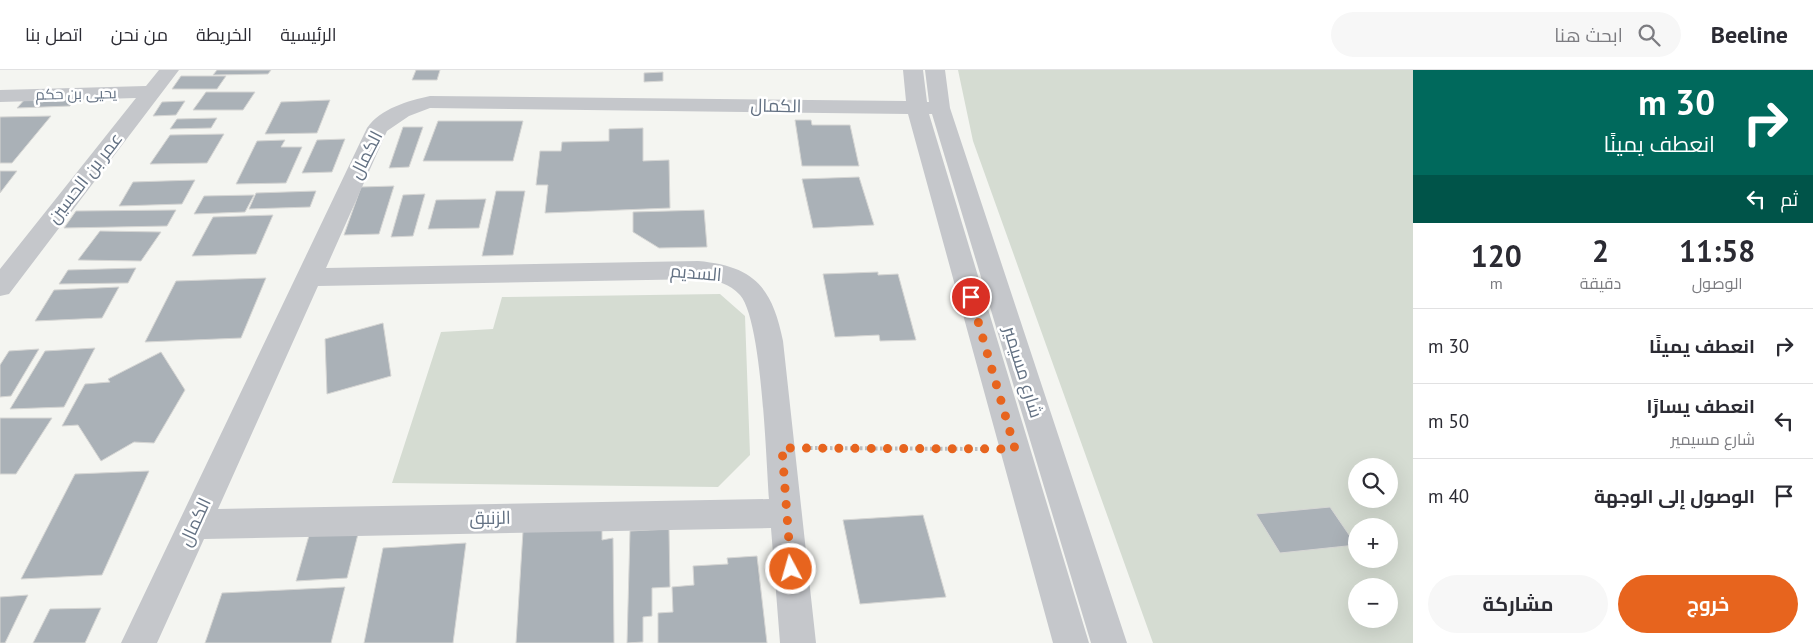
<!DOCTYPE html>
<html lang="ar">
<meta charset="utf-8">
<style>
body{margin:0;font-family:"PT Sans",Cairo,sans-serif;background:#f7f7f7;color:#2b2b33;direction:rtl;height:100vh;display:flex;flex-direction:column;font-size:19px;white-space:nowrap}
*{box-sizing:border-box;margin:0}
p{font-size:16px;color:#7c7c81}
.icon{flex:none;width:28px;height:28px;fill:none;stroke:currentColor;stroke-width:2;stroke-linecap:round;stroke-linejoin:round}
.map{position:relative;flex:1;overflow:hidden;direction:ltr}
.drawer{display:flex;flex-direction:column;background:#fff;width:400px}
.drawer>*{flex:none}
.top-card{background:#00695c;color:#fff;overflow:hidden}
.controls{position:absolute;left:1348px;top:388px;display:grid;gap:10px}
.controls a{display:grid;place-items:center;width:50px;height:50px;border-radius:50%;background:#fff;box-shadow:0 5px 20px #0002;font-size:25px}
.pin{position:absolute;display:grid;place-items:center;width:42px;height:42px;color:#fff;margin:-21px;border:2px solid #fff;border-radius:50%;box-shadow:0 1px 5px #0007}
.me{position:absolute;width:55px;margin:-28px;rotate:354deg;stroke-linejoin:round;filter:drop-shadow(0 0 4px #0008)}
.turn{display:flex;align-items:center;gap:18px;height:105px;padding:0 15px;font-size:22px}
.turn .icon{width:65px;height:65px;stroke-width:2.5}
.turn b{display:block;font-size:35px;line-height:42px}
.then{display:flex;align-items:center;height:48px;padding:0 15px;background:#0003;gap:10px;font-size:19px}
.eta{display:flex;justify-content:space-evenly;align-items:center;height:85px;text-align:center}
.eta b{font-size:30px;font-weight:700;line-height:35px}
.action{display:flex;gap:10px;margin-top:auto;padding:10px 15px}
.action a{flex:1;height:58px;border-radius:30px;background:#e7641e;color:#fff;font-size:20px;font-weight:700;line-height:58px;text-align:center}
.action a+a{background:#f7f7f7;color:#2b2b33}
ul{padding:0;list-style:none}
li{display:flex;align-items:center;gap:15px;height:75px;padding:0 15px;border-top:1px solid #e1e1e2}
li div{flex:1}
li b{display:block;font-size:19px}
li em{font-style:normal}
header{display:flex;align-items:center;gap:30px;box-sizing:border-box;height:70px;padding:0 25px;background:#fff;border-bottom:1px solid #e1e1e2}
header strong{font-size:24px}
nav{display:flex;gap:28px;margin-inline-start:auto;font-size:18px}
.search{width:350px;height:45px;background:#f7f7f7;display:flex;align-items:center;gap:12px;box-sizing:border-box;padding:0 18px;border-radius:28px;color:#7c7c81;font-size:19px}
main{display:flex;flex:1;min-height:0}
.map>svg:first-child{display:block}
</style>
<header>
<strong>Beeline</strong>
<div class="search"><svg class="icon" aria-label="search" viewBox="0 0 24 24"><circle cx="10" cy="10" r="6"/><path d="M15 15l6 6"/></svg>ابحث هنا</div>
<nav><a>الرئيسية</a><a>الخريطة</a><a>من نحن</a><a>اتصل بنا</a></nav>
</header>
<main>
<section class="drawer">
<div class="top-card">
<div class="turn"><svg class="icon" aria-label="right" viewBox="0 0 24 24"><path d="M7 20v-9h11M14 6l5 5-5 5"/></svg><div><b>30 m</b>انعطف يمينًا</div></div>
<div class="then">ثم<svg class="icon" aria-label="left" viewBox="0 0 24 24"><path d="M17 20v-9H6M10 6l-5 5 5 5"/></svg></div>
</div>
<div class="eta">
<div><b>11:58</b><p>الوصول</p></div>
<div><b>2</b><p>دقيقة</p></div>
<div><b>120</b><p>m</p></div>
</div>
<ul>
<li><svg class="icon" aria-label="right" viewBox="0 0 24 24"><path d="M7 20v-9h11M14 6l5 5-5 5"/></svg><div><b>انعطف يمينًا</b></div><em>30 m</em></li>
<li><svg class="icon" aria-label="left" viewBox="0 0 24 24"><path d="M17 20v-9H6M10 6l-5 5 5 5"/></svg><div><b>انعطف يسارًا</b><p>شارع مسيمير</p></div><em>50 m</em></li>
<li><svg class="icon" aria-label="arrive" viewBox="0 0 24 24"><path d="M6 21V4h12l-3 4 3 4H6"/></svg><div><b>الوصول إلى الوجهة</b></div><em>40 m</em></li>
</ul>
<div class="action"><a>خروج</a><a>مشاركة</a></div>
</section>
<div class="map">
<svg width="1413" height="573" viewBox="0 0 1413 573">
<rect width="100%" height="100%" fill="#f4f5f1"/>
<g fill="#d5dcd2" fill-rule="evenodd">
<path d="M958,0H1413V573H1153L973,71ZM1356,396H1389V429H1356ZM1356,456H1389V489H1356ZM1356,516H1389V549H1356Z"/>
<polygon points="720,224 745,246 750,385 718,417 392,413 441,262 493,259 502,227"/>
</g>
<g fill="#aab1b7" stroke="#d6d6d4">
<polygon points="217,0 271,0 268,4 213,5"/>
<polygon points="416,0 440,0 437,10 412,10"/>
<polygon points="663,2 663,11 644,12 644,3"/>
<polygon points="181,6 226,6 217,19 172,19"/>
<polygon points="206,22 255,22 243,40 193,40"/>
<polygon points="78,26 70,36 17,38 26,28"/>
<polygon points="330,30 317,63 265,64 281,32"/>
<polygon points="185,31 176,45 153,46 162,32"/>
<polygon points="51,46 12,93 0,93 0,47"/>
<polygon points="217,48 211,58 170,59 177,49"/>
<polygon points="795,50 811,50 812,55 850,55 859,96 802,96"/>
<polygon points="438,51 523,51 513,91 423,91"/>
<polygon points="403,57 423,57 409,97 389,98"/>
<polygon points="643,58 643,91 669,90 670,138 545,143 548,115 536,115 540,81 561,81 562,72 609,71 609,59"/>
<polygon points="224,64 207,93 150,94 170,65"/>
<polygon points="345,69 332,102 302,103 317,70"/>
<polygon points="285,70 281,77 302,77 286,113 236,114 257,71"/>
<polygon points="0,101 17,101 0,123"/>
<polygon points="859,107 874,155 813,158 802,109"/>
<polygon points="195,110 182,134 119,136 133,112"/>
<polygon points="394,116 379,164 344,165 361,117"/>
<polygon points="316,121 310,137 249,139 256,123"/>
<polygon points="496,121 525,121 513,185 482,186"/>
<polygon points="425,124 413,166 391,167 403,125"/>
<polygon points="254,125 245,142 194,144 204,126"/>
<polygon points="486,129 479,158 428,159 436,130"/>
<polygon points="176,140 167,156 64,158 76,141"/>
<polygon points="704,140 707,177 659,178 633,162 633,142"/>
<polygon points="273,145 256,184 192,186 213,147"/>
<polygon points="100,161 161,162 141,191 78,190"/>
<polygon points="136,198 128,213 59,214 68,200"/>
<polygon points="878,202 878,205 898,204 916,270 880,271 879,265 835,267 823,204"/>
<polygon points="266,208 241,268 145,272 176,211"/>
<polygon points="119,217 102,248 35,251 54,220"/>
<polygon points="383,253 391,306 327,324 325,269"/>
<polygon points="95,278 64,337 10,339 45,281"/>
<polygon points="39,279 11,326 0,327 0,295 9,281"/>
<polygon points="161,282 185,320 154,373 134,372 101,391 78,355 62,356 85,314 110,312 108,309"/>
<polygon points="0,348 52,348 16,404 0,404"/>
<polygon points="149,401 102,505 21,509 75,404"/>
<polygon points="1330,437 1356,475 1280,483 1256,444"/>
<polygon points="923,445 946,527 860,534 843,450"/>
<polygon points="602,454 602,470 613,468 614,573 516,573 523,461"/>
<polygon points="669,459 670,517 652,518 652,546 643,547 643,572 627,573 630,461"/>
<polygon points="359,460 347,508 296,511 310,462"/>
<polygon points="466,473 453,573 364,573 383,478"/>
<polygon points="757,486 767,573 658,573 658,543 673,542 672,517 694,515 693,496 728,494 727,488"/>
<polygon points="345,517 331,573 205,573 222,523"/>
<polygon points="28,525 5,573 0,573 0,527"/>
<polygon points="101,538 85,573 33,573 50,539"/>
</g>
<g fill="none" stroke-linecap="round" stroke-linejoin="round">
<polyline stroke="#bcbec0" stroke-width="4" stroke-dasharray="2.5 2.5" stroke-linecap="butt" points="810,378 983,379"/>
<g fill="#c5c7cb" fill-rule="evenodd">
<polygon points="159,0 179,0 9,224 0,226 0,199 136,28 0,32 0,20 146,16"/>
<path d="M903,0H923L927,32H929L925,0H945L950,38L1127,573H1091L932,44H929L1089,573H1053L908,44L430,38L409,46L387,61L326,198L698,191C754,196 772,217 783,271L816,573H780L771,458L204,469L157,573H121L367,58C381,38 408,31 430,26L906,31ZM702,209C717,211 729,213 740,225C762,250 766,389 769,429L218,439L318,216Z"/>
</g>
</g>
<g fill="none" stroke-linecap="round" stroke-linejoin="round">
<polyline stroke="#e7641e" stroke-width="9" stroke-dasharray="0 16.2" points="791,499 782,378 1015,379 971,227"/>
</g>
<g text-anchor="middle" stroke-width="5" stroke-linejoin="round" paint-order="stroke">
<g font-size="15" fill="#637183" stroke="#fff">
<text transform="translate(76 24) rotate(-1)" y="5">يحيى بن حكم</text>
</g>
<g font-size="18" fill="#637183" stroke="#fff">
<text transform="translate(776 36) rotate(1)" y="6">الكمال</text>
<text transform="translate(366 85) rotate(-63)" y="6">الكمال</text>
<text transform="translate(85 108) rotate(-52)" y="6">عمر بن الحسين</text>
<text transform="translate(696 203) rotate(5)" y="6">السديم</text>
<text transform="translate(1023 302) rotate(73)" y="6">شارع مسيمير</text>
<text transform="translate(490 448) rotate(-1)" y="6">الزنبق</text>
<text transform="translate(195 452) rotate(-65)" y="6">الكمال</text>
</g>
</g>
</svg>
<div class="controls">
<a><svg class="icon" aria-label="search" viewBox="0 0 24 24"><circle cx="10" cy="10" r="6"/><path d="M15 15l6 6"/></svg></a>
<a>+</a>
<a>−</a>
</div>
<div class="pin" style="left:971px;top:227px;background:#d93025"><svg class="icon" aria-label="arrive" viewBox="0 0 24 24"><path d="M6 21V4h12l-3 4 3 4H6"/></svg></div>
<svg class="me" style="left:791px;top:499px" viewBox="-20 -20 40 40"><circle r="17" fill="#e7641e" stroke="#fff" stroke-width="3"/><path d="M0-11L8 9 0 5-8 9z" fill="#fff"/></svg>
</div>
</main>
